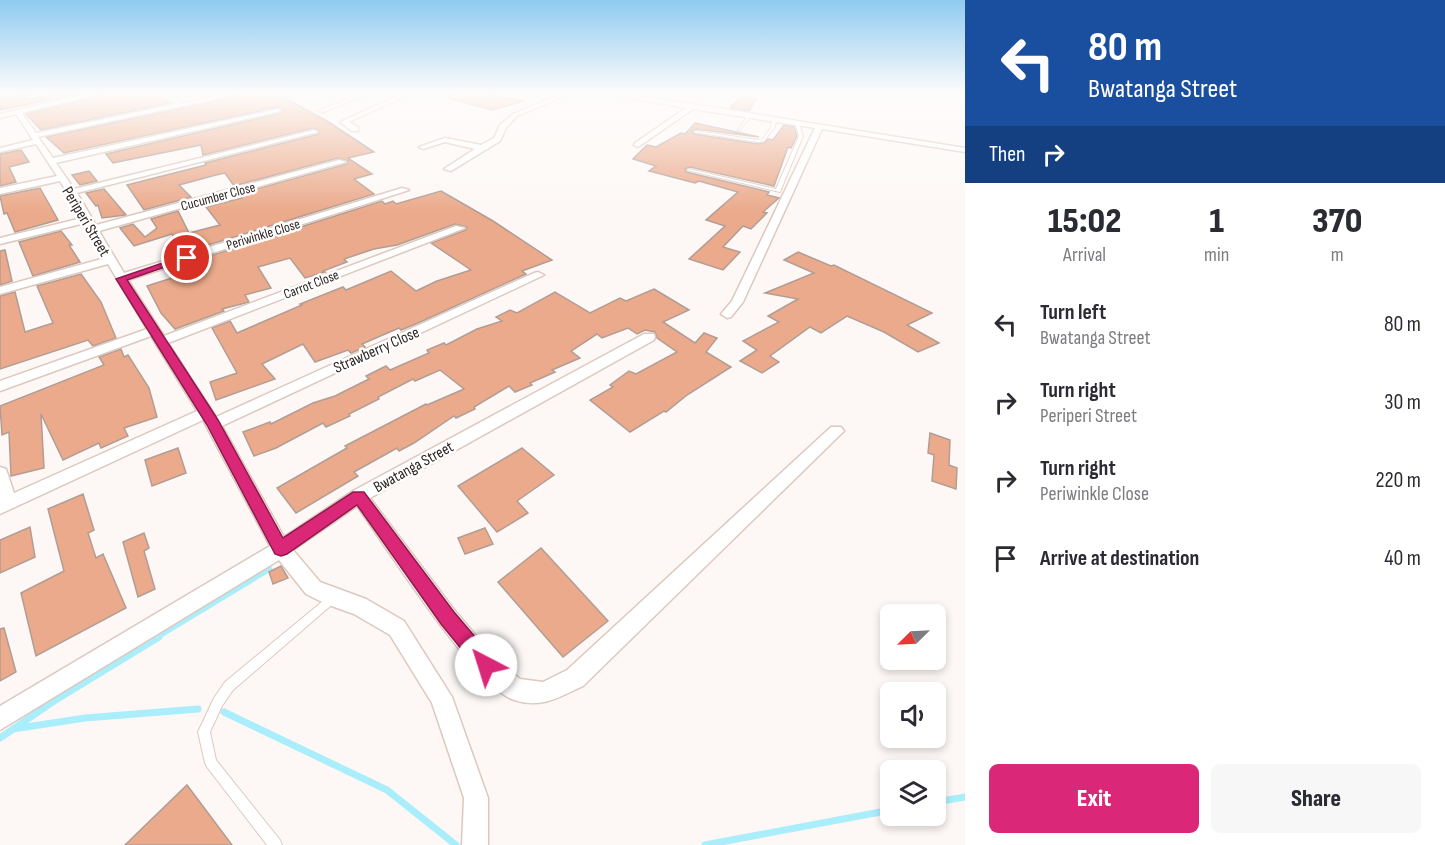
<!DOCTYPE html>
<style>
body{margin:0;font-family:"Sofia Sans Condensed",sans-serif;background:#f7f7f7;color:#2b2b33;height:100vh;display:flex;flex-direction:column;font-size:22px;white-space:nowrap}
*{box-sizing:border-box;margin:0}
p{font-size:20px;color:#7c7c81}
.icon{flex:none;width:33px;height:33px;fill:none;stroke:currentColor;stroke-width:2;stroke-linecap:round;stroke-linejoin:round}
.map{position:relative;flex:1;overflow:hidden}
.details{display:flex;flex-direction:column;background:#fff;width:480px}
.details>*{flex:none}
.banner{background:#1a4fa0;color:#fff;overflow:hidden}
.needle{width:39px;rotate:246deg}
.fabs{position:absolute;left:880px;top:604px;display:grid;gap:12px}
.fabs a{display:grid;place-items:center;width:66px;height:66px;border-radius:9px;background:#fff;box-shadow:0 3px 9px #0003;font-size:30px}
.pin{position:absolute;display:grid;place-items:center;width:51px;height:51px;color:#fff;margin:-26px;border:3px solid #fff;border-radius:50%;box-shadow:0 2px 6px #0007}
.me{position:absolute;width:66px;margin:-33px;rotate:320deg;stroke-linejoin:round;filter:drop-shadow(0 0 4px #0008)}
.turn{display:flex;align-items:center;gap:21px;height:126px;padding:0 24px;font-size:27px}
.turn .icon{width:78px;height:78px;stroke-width:2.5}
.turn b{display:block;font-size:42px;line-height:51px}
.then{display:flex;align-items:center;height:57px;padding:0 24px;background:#0003;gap:12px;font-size:22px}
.eta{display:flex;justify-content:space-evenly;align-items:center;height:102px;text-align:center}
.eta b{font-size:36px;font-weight:800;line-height:42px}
.cta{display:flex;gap:12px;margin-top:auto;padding:12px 24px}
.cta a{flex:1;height:69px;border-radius:9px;background:#db2777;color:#fff;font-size:24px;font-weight:800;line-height:69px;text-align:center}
.cta a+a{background:#f7f7f7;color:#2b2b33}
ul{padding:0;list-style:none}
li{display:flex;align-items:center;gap:18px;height:78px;padding:0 24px}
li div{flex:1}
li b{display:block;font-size:22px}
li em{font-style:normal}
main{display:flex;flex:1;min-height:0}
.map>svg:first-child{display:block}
</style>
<main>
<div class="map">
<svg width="965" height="845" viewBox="0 0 965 845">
<rect width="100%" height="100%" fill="#fdf8f6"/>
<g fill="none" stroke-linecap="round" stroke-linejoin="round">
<polyline stroke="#aaeefb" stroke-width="5" points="156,638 270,569"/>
<g stroke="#aaeefb" stroke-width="7">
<polyline points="224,712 387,790 456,845"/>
<polyline points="13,729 85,718 198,709"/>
<polyline points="0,738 54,701 159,637"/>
<polyline points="936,802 965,797"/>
<polyline points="705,845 891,810"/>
</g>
</g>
<g fill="#ebaa8b" stroke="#b19d94" stroke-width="1.5">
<polygon points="62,94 78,94 0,110 0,98 28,95 27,99"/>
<polygon points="100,94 159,94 170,103 41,130 26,114 99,96"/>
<polygon points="240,94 278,94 327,121 374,152 348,158 372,174 354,179 374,194 182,253 172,234 134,246 120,228 133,224 145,237 157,228 151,219 178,211 189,233 220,225 206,207 242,198 239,194 347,164 348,161 338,158 234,186 225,173 216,175 179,185 191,197 144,210 127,185 206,165 205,163 319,134 320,131 313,128 203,155 201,145 113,163 106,154 282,113 283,111 278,107 64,153 46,137 238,96"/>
<polygon points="449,94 485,94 524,101 492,110 448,98"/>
<polygon points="741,96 757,98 749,111 730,108"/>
<polygon points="695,123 759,137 696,129 692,131 694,134 758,144 764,143 768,139 773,140 784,125 794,127 797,136 791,148 788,147 774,186 690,167 685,169 686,172 769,192 767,195 779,198 763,212 767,213 751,229 743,226 723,247 740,252 723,270 689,259 725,226 706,220 738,192 699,181 695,183 649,171 656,166 633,159 647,145 656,147 681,133 685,134"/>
<polygon points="21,150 29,162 9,167 16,182 0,186 0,154"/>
<polygon points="89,171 97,181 80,185 72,175"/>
<polygon points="40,188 58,220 15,232 7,213 4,214 0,196"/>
<polygon points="104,189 126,215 102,218 98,205 96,206 86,193"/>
<polygon points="441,191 493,221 552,260 522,271 526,274 418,323 401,330 399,328 362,344 365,347 351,353 348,350 315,362 303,344 262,364 275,379 216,400 210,382 237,373 212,328 230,321 237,333 302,305 300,304 343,287 346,290 391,271 416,291 437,281 471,270 431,243 466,230 467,227 455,224 397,245 374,249 344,259 347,262 323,271 325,272 305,278 290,258 258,267 271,288 245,295 249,302 222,309 224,311 175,329 161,313 147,286 175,277 173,272 190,268 188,263 382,201 385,204 393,201 396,204"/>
<polygon points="61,231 72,245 69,245 80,262 33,276 19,242"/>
<polygon points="5,250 12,281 0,285 0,251"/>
<polygon points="798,252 831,266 834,265 932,313 907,325 939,343 918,352 884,332 847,316 821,333 810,327 770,356 779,362 762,373 740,361 757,350 743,341 779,322 768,316 798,299 765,293 814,273 784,260"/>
<polygon points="81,274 101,302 116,338 93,346 88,340 0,369 0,296 15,292 25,332 53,323 37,286"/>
<polygon points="654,289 689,310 663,322 695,343 704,333 717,338 706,352 731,367 687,395 666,412 664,411 630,432 590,400 613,387 610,385 629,371 636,374 677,352 657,338 655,332 645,330 637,334 628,328 602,338 597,334 571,351 580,358 552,370 555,372 530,383 532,385 515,392 509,386 474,407 475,409 456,418 454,416 414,443 399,451 397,448 354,472 358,476 296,513 277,488 347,448 345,446 426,404 427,405 464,389 440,370 415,381 413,379 378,397 379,399 349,414 350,416 326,427 323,423 276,448 254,456 243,432 270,422 271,424 313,403 335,396 369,379 366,376 386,366 390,370 429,353 427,350 444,343 446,345 477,329 502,321 496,317 510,310 517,313 555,292 590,313 620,298 626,301"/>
<polygon points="121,349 124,357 128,355 149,388 157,417 124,428 128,436 101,448 99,443 63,460 41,414 44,468 11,476 9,432 2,435 0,406 104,365 99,357"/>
<polygon points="930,433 950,440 949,465 957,468 956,489 932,481 934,455 928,453"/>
<polygon points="178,448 186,473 152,486 145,460"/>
<polygon points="522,448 554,475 517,501 528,513 497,532 458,486"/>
<polygon points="83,494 94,530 88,533 96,558 103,554 126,608 36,656 21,593 64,571 48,509"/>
<polygon points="30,527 35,557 0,573 0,540"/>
<polygon points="485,528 493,544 465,554 458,538"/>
<polygon points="144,533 149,548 144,551 155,589 138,597 123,542"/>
<polygon points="541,548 608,621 563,657 498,582"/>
<polygon points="281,566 288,578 273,584 269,572"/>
<polygon points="4,628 16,672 0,681 0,629"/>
<polygon points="187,785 232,845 125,845"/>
</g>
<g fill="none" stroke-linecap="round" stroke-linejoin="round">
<g stroke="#ddc8be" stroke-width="2">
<g id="service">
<polygon points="749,114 752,115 740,130 738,130"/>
<polygon points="774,118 776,119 775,127 764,141 758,142 694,132 696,131 758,140 763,139 771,127 772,119"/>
<polygon points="797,122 799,123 803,136 780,192 687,170 689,169 776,189 799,136 795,123"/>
<polygon points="332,594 335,596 337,599 335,602 233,690 222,706 210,732 216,760 280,840 282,845 267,845 207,767 205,763 198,732 214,698 225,682 329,596"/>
</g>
</g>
<g stroke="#ddc8be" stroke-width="3">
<g id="minor">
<path d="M87,94H98L22,113L36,133L176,104L161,94H168L184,103L227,94H238L38,137L53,158L278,109L281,111L56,163L74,189L314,130L318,132L77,193L96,225L339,160L346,162L99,231L124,273L402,188L409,190L128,280L164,336L456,226L465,228L168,343L216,417L534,273L538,272L544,275L222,426L284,537L353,491L644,334H654L655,337L654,340L370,498L455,611L494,657L520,679L543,682L567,670L831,427H841L844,431L583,686C559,697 542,709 514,700C475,687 385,545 357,506L293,550L320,582L366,599L404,621L452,697L488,798V845H462L464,798L432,703L390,635L354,614L326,604L306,594L279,560L0,730V706L270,546L203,420L0,514V467L6,469L14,493L197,411L151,336L0,391V381L147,329L108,264L0,294V287L105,258L85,223L0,244V238L82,218L60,181L0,194V188L57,176L36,144L0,152V148L33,140L16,114L0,118V114Z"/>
<polygon points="361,94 369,94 323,112 318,111"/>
<polygon points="402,94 410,94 349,122 358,127 358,131 352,131 340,122"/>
<polygon points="561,94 569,94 517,116 506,128 500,141 451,171 444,169 475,149 445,142 423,149 419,147 445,138 481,145 494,138 500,125 513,114"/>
<polygon points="610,94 624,94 693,104 965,148 965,152 822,129 743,302 731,317 727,318 721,314 732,301 815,128 693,109 638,147 634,145 635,143 686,108"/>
</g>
</g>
<use href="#service" fill="#fff" fill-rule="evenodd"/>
<use href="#minor" fill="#fff" fill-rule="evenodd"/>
</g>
<linearGradient id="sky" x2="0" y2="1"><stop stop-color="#8fcbf0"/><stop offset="0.44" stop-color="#fefcfb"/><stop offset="1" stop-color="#fefcfb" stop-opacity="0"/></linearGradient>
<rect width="965" height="212" fill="url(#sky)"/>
<polygon fill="#db2777" stroke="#8e194d" stroke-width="1.5" points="183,256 191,258 127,280 218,420 283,538 353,492 364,492 454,612 493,658 496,665 493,672 486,675 480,672 441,624 357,505 287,554 281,556 275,554 207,425 116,279"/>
<g text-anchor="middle" stroke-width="5" stroke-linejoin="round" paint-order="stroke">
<g font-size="14" fill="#2d2522" stroke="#fff">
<text transform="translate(218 196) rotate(-15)" y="5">Cucumber Close</text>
<text transform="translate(263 234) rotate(-17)" y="5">Periwinkle Close</text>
<text transform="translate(311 284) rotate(-21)" y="5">Carrot Close</text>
</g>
<g font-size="16" fill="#2d2522" stroke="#fff">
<text transform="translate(87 221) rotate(59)" y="6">Periperi Street</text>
<text transform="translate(376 349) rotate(-24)" y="6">Strawberry Close</text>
<text transform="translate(413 466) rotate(-29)" y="6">Bwatanga Street</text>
</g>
</g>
</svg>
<div class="fabs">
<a><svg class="needle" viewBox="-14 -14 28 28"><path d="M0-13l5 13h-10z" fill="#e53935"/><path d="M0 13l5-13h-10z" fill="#7c7c81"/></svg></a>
<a><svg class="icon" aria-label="sound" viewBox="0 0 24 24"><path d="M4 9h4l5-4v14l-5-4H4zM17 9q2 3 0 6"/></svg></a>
<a><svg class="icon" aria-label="layers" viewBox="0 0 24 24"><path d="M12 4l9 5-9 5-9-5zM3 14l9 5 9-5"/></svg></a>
</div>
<div class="pin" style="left:187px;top:258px;background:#d93025"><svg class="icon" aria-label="arrive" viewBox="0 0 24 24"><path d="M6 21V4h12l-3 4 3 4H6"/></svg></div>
<svg class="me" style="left:486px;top:665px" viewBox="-20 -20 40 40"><circle r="19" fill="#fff"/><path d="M0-13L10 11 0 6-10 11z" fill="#db2777"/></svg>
</div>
<section class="details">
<div class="banner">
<div class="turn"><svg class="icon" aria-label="left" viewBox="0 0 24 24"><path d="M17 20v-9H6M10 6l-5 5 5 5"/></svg><div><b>80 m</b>Bwatanga Street</div></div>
<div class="then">Then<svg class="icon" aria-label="right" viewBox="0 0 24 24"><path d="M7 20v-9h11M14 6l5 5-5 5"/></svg></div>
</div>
<div class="eta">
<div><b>15:02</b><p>Arrival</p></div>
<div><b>1</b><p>min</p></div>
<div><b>370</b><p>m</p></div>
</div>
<ul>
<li><svg class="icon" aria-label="left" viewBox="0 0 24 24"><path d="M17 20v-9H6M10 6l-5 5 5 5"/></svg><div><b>Turn left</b><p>Bwatanga Street</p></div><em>80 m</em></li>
<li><svg class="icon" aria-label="right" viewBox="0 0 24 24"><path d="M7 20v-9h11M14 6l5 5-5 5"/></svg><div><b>Turn right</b><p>Periperi Street</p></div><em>30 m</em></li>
<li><svg class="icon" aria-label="right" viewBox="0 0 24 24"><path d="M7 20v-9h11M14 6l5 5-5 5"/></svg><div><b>Turn right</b><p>Periwinkle Close</p></div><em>220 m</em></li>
<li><svg class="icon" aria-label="arrive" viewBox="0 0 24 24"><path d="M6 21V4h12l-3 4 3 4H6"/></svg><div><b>Arrive at destination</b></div><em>40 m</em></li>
</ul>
<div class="cta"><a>Exit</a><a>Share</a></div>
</section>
</main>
